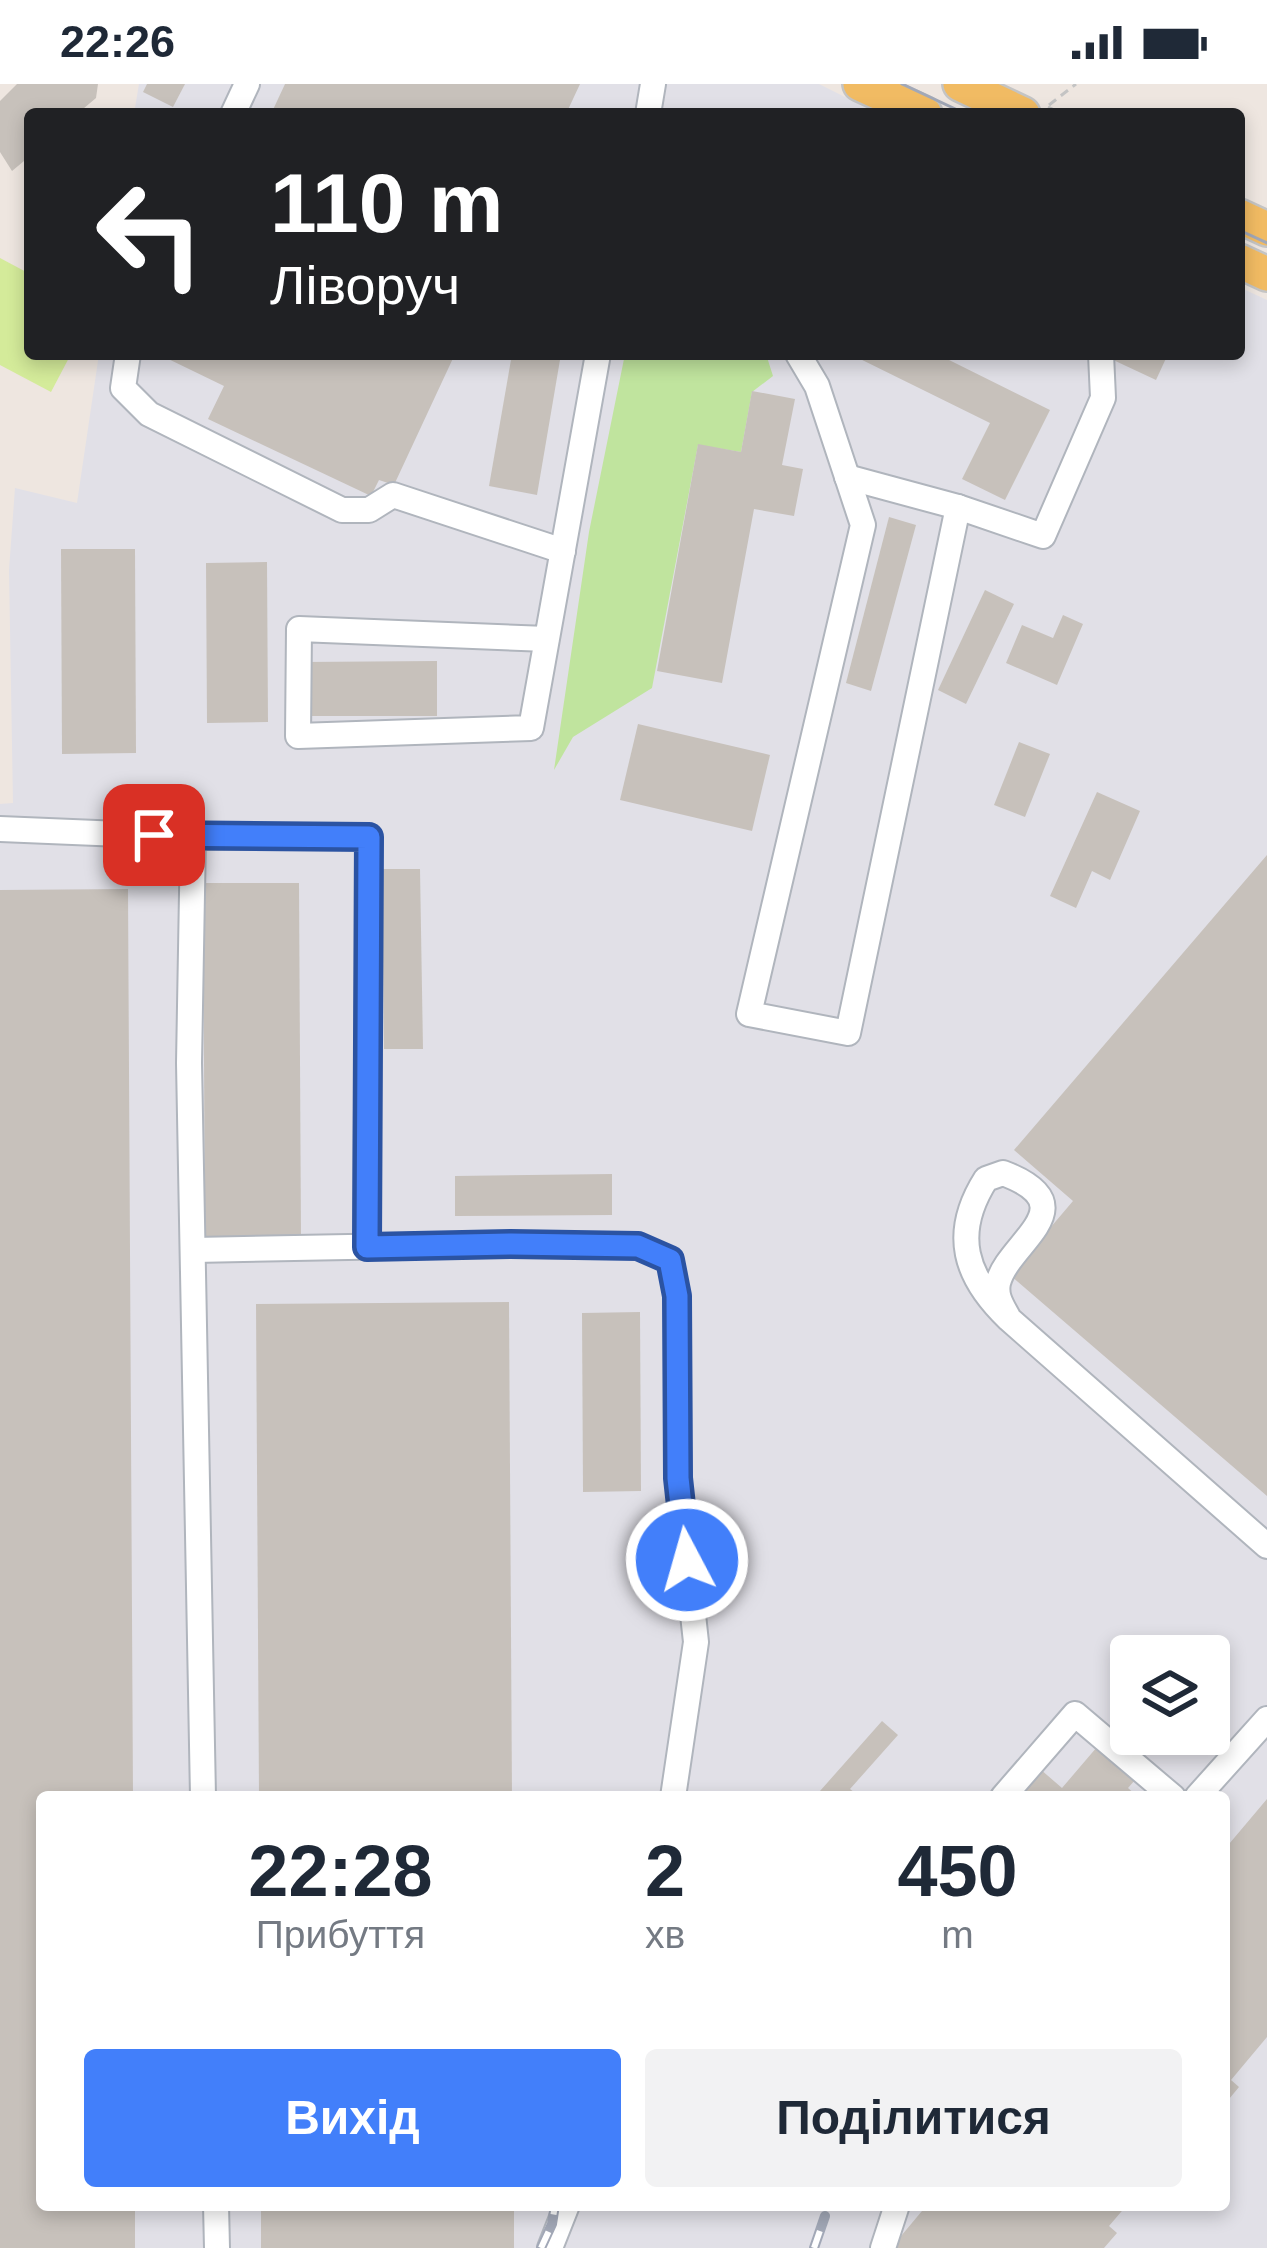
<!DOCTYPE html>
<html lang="uk">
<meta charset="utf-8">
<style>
body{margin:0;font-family:Helvetica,sans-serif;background:#f2f2f3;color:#1f2937;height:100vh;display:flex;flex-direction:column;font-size:45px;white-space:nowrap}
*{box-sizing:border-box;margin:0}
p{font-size:39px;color:#747a83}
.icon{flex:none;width:66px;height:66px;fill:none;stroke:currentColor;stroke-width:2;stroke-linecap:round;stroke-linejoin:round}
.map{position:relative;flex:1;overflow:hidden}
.panel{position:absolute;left:36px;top:1707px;width:1194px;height:420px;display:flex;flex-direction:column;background:#fff;border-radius:12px;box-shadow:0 6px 18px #0003}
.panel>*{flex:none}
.banner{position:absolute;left:24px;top:24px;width:1221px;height:252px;border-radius:12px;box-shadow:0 6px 18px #0003;background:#202124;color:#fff;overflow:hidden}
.tools{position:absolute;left:1110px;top:1551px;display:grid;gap:24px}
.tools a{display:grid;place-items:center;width:120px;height:120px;border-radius:12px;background:#fff;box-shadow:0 6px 18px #0003;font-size:60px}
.pin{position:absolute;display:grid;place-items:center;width:102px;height:102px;color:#fff;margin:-51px;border-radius:24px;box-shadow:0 6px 18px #0006}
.me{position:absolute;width:132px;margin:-66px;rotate:354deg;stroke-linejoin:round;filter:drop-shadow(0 0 9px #0008)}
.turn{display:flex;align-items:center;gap:42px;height:252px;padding:0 48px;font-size:54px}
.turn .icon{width:156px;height:156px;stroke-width:2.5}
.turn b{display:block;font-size:84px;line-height:102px}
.eta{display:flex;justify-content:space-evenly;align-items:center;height:204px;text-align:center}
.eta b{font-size:72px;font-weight:700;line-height:84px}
.action{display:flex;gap:24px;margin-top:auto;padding:24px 48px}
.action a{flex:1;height:138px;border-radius:12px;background:#427ffa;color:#fff;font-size:48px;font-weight:700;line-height:138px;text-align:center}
.action a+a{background:#f2f2f3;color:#1f2937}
.status{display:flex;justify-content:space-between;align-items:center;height:84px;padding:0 60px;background:#fff;direction:ltr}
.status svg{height:33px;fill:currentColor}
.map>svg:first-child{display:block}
</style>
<div class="status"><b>22:26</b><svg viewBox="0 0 49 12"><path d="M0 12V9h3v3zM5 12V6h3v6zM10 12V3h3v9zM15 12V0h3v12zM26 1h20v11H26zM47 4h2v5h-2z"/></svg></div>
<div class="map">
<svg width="1267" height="2164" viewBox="0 0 1267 2164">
<rect width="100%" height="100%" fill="#eee6e0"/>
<g fill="#e1e0e7" fill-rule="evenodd">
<polygon points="139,0 819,0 879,30 134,30"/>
<path d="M1239,203L1267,216V2164H0V720L13,719L9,486L15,404L77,419L99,270H1239ZM1131,1572H1209V1650H1131ZM42,1713H1224V2121H42Z"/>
</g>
<polygon fill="#c0e49e" points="625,270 766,270 773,292 752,308 741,368 698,361 652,604 573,653 554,686 589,448"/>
<polygon fill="#d4eb9a" points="0,174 30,190 30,270 71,270 51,308 0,281"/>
<g fill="#c7c1bb">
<polygon points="17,0 98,0 96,14 77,30 30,30 30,72 12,87 0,68 0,17"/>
<polygon points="147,0 185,0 173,23 143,8"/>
<polygon points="285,0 580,0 566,30 271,30"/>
<polygon points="158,270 455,270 394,401 379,396 371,412 208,335 224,302"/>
<polygon points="512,270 561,270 537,411 489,402"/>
<polygon points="850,270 937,270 1050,326 1005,416 962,395 990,339"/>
<polygon points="1111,270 1168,270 1156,296 1109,274"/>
<polygon points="752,307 795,315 782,381 803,385 794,432 754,425 722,599 657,587 698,360 741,368"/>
<polygon points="889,433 916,441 871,607 846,599"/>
<polygon points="61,465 135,465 136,669 62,670"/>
<polygon points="267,478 268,638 207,639 206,479"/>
<polygon points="985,506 1014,520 966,620 938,606"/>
<polygon points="1063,531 1083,540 1057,601 1006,579 1022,541 1053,554"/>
<polygon points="437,577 437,632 303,632 303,578"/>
<polygon points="638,640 770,671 752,747 620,716"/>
<polygon points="1019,658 1050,670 1025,733 994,721"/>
<polygon points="1097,708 1140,727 1110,796 1092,787 1076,824 1050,812"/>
<polygon points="1267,771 1267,1412 1010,1191 1073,1117 1014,1066"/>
<polygon points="382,785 420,785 423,965 384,965"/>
<polygon points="203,799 299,799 301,1154 205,1154"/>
<polygon points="128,805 133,1713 42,1713 42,2121 135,2121 135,2164 0,2164 0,806"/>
<polygon points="612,1090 612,1131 455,1132 455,1092"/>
<polygon points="509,1218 512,1713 259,1713 256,1220"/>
<polygon points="640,1228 641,1407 583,1408 582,1229"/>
<polygon points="882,1637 898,1651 850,1705 860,1713 828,1713 820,1707"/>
<polygon points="1097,1663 1135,1696 1128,1704 1138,1713 1017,1713 1040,1685 1062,1704"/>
<polygon points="1267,1715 1267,1953 1231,1996 1239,2003 1224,2021 1224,1766"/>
<rect x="261" y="2121" width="253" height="43"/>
<polygon points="927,2121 1127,2121 1109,2142 1117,2149 1104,2164 891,2164"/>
</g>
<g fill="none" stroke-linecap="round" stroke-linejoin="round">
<g stroke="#b0b5bd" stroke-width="28">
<g id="minor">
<polyline points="233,30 247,0"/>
<polyline points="648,30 653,0"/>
<polyline points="128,270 123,304 149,330 342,426 369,426 393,411 563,467"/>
<polyline points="798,270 817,302 863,441 749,930 848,949 958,423 1043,452 1103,314 1101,270"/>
<polyline points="847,393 958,423"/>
<polyline points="547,555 299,545 298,652 531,644 598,270"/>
<polyline points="0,745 193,753 369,753 366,1163"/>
<polyline points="193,753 189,979 203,1713"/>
<polyline points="194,1166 511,1160 638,1162 670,1176 677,1212 678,1394 696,1558 673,1713"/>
<path d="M1009,1235C1003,1223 995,1213 998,1199C1008,1158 1090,1122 1003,1089L986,1095C951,1150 965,1193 1009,1235L1267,1462"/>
<polyline points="1003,1713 1075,1630 1173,1713"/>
<polyline points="1197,1713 1267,1635"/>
<polyline points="216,2121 217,2164"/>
<polyline points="550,2164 567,2121"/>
<polyline points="883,2164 897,2121"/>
</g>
</g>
<g stroke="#c4c4c4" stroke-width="38">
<g id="major">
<polyline points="860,0 925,30"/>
<polyline points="960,0 1023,30"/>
<polyline points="1239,132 1267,145"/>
<polyline points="1239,177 1267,190"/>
</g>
</g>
<g stroke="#c4c4c4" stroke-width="3" stroke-dasharray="9 6" stroke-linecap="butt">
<polyline points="1049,21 1076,0"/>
<polyline points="1048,23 1063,30"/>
</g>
<use href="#minor" stroke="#fff" stroke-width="24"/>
<use href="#major" stroke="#f1bb63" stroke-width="33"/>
<g stroke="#a2a8b7" stroke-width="3">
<polyline points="902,0 966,30"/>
<polyline points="1239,146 1267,159"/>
</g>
<g stroke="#a2a8b7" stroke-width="10">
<g id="rail">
<polyline points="541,2164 552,2140 555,2121"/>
<polyline points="814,2164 825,2132"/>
</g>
</g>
<use href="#rail" stroke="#fff" stroke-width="6" stroke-dasharray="18" stroke-linecap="butt"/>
</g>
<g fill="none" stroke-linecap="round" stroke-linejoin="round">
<g stroke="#2b53a2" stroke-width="30">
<polyline id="route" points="154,751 369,753 367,1163 511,1160 638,1162 670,1176 677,1212 678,1394 687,1476"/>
</g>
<use href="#route" stroke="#427ffa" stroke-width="21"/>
</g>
</svg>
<div class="tools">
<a><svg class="icon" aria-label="layers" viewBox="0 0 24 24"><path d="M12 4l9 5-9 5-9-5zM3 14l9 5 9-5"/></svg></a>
</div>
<div class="pin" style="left:154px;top:751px;background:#d93025"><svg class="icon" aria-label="arrive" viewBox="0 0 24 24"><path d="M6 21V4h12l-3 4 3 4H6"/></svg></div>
<svg class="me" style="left:687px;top:1476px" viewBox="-20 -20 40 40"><circle r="17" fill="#427ffa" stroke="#fff" stroke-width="3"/><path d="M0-11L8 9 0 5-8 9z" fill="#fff"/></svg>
<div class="banner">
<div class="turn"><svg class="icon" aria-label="left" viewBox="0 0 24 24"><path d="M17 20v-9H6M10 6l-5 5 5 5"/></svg><div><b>110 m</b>Ліворуч</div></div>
</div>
<section class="panel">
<div class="eta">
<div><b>22:28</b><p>Прибуття</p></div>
<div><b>2</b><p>хв</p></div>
<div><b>450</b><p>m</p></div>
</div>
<div class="action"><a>Вихід</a><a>Поділитися</a></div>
</section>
</div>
